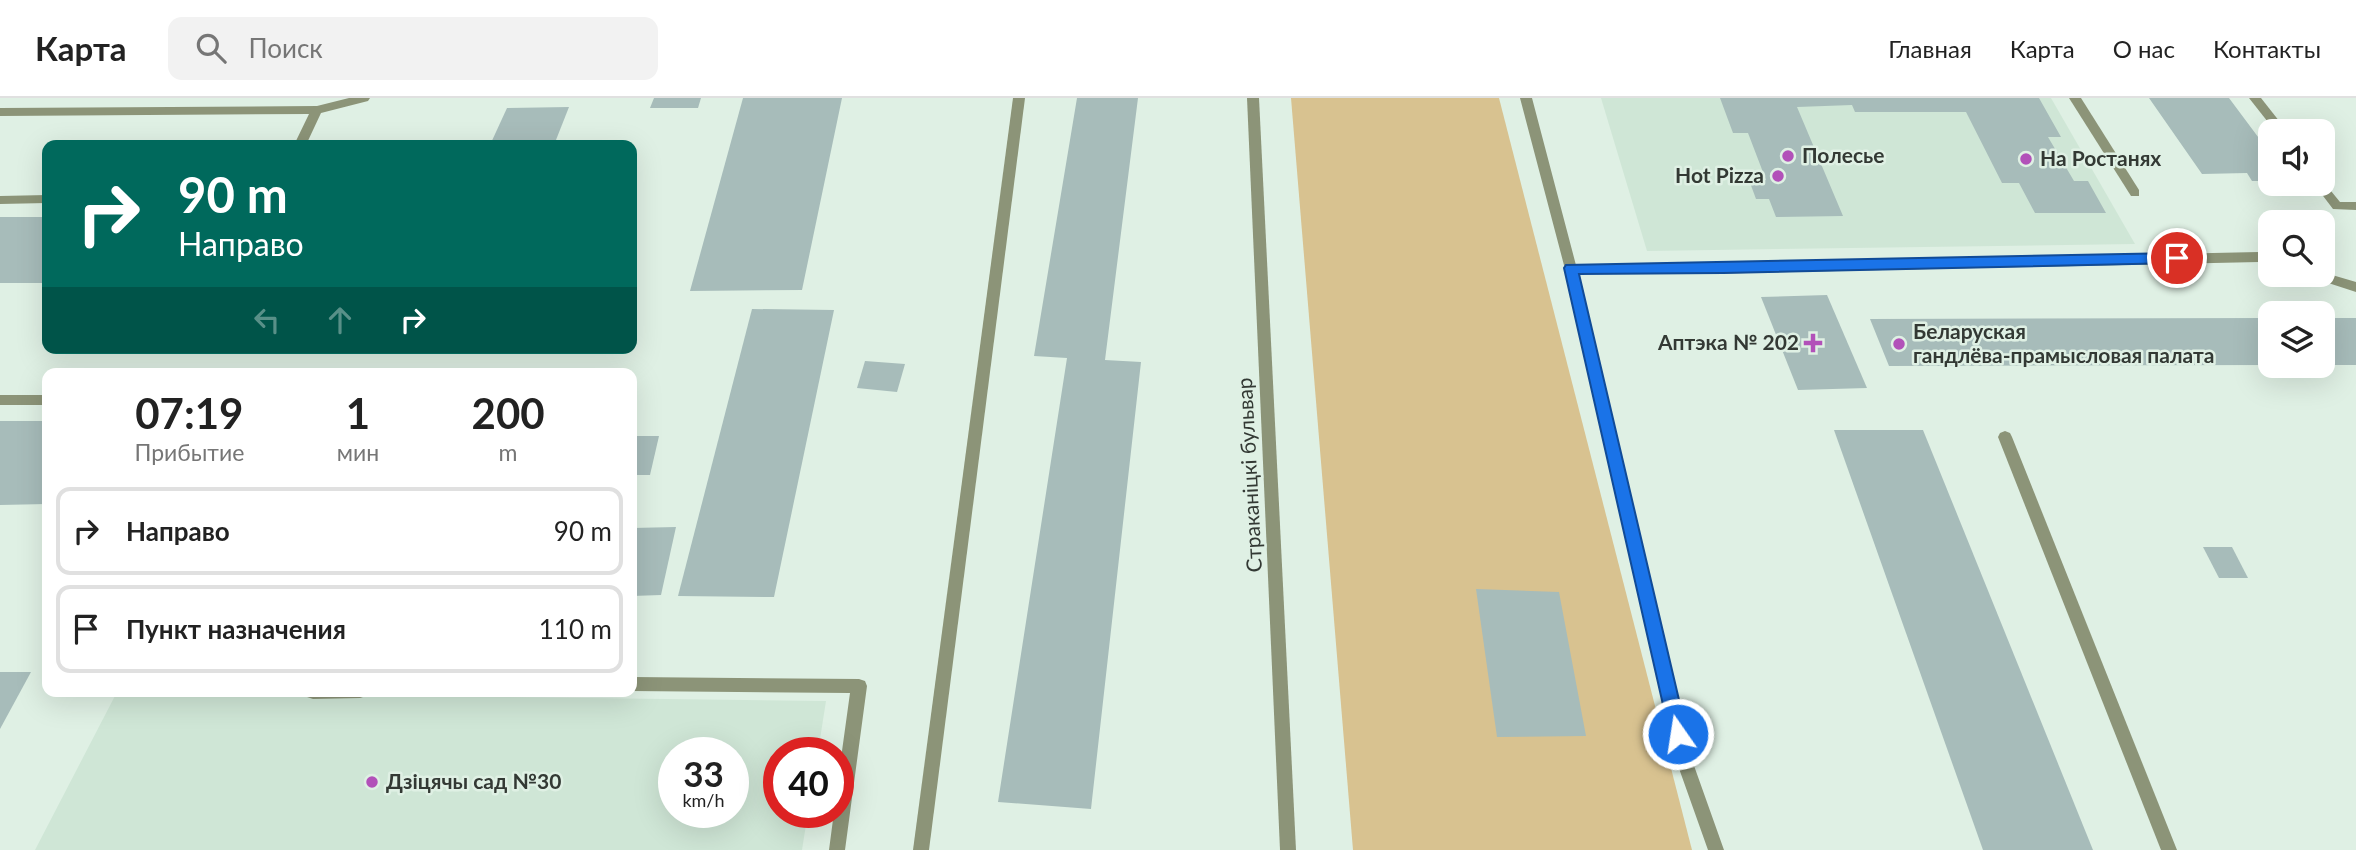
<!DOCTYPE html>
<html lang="ru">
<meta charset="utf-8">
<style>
body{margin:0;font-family:Lato,sans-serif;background:#f2f2f2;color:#222;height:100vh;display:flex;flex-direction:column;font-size:26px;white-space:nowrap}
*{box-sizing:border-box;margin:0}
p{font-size:23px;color:#767676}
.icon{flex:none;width:38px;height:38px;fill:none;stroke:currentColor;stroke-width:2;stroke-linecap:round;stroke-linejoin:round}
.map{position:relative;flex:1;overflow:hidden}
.details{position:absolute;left:42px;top:270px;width:595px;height:329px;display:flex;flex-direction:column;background:#fff;border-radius:14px;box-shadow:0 7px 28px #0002}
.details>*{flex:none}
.banner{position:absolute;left:42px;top:42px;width:595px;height:214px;border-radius:14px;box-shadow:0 7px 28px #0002;background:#00695c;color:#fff;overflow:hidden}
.controls{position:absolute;left:2258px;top:21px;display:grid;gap:14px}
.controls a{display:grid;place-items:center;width:77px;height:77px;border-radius:14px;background:#fff;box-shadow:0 7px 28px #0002;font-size:35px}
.speed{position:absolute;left:658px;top:639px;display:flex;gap:14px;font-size:35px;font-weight:700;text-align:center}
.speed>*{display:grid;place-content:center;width:91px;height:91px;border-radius:50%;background:#fff;box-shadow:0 7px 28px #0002;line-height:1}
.speed small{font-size:18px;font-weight:400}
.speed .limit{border:10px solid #d22;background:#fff;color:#111}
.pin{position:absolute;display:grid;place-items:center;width:60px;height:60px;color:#fff;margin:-30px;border:4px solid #fff;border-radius:50%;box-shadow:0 2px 7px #0007}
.me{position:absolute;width:77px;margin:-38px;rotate:347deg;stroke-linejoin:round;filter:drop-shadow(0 0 5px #0008)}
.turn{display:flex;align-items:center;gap:24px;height:147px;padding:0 21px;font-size:32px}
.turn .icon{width:91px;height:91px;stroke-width:2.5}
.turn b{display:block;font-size:49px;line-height:60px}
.lanes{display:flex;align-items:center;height:66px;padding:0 21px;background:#0003;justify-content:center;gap:35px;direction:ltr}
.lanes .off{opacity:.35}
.eta{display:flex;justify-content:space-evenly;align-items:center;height:119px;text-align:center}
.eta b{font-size:42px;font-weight:700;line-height:49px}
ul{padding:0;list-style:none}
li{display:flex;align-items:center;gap:21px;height:88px;margin:0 14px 10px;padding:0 7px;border:4px solid #e0e0e0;border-radius:14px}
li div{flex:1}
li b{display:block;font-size:26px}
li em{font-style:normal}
header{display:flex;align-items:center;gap:42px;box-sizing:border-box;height:98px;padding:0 35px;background:#fff;border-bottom:2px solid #e0e0e0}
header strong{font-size:33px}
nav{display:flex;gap:38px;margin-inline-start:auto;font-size:24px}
.search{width:490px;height:63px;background:#f2f2f2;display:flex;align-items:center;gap:18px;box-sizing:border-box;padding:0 24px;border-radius:14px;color:#767676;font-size:26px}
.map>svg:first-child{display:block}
</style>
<header>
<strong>Карта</strong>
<div class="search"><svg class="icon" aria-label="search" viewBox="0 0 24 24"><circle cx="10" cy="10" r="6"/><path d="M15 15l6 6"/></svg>Поиск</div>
<nav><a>Главная</a><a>Карта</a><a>О нас</a><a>Контакты</a></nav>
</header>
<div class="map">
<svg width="2356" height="752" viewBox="0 0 2356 752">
<rect width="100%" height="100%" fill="#dff0e4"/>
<g fill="#cfe6d6" fill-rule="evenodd">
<polygon points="1601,0 2051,0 2135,146 1647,153"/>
<path d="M117,594L826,603L818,654H779V714H808L802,752H35ZM674,654H733V714H674Z"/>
</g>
<polygon fill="#d8c290" points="1291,0 1499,0 1692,752 1353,752"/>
<g fill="#a7bcba">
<polygon points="654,0 701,0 698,10 650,10"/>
<polygon points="743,0 842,0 802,192 690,193"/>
<polygon points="1077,0 1138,0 1105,262 1141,264 1091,711 998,704 1067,260 1034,258"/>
<polygon points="1720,0 2039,0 2061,39 2048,39 2074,83 2088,83 2106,115 2035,115 2019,85 2002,85 1966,14 1855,14 1852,7 1797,9 1843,118 1776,119 1769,101 1756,101 1749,82 1766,82 1748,35 1733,35"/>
<polygon points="2149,0 2229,0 2270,55 2270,83 2252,83 2247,75 2202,76"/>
<polygon points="569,9 554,47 490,47 507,10"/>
<rect x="0" y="119" width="47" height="66"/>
<polygon points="1827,197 1867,290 1798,292 1761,199"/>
<polygon points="752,211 834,212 774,499 678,498"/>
<polygon points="2270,220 2270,267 1889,268 1870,221"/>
<rect x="2322" y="220" width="34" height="47"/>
<polygon points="865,263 905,266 897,294 857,290"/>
<polygon points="0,323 47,323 47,406 0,407"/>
<polygon points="1834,332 1923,332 2093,752 1983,752"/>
<polygon points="632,338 659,338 650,377 632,377"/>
<polygon points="676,429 661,497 632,498 632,430"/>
<polygon points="2203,449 2232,449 2248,480 2219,480"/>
<polygon points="1476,491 1559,494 1586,638 1497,639"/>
<polygon points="0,574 31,574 0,631"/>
</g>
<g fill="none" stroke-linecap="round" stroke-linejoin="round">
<g fill="#8c9478" fill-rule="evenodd">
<polygon points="349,0 370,0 368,3 321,15 306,47 294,47 309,16 0,18 0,10 317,8"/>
<polygon points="1013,0 1025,0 929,752 913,752"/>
<polygon points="2069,0 2081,0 2139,92 2139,98 2131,98"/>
<polygon points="2249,0 2261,0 2287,33 2275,33"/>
<polygon points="2322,82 2340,104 2356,104 2356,112 2333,111 2314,86 2322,86"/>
<polygon points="47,97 47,105 0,106 0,98"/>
<polygon points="2259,154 2270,157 2270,166 2259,164 1701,176 1571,176 1565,171 1571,166 1701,166"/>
<polygon points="2322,174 2356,184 2356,194 2313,180 2311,177 2322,177"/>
<rect x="0" y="297" width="47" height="10"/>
<polygon points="2005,333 2010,335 2012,339 2177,752 2161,752 1998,339 2000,335"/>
<polygon points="632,579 859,581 865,583 867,588 845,752 829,752 834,714 838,714 838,682 850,595 632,593"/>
<polygon points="306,593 368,593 366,598 360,600 313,601 307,599"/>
</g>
<g fill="#8c9478" fill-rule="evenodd">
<polygon points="1247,0 1259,0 1296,752 1280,752"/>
<polygon points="1520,0 1532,0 1577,171 1692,662 1724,752 1708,752 1676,662 1565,171"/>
</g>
</g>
<polygon fill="#1a73e8" stroke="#114b97" stroke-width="2" points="2177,155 2184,160 2177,165 1723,175 1579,176 1687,636 1684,642 1678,644 1671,642 1564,170 1566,167"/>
<g fill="#b251b9" stroke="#dff0e4" stroke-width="2.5">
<circle cx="1788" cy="58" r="7"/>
<circle cx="2026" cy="61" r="7"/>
<circle cx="1778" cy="78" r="7"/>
<path d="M1809.5 234.5h7v7h7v7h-7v7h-7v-7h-7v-7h7z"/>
<circle cx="1899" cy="246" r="7"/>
<circle cx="372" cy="684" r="7"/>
</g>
<g text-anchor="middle" stroke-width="5" stroke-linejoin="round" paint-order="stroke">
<g font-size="21" font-weight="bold" fill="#333934" stroke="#dff0e4" text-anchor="start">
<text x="1802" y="65">Полесье</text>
<text x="2040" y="68">На Ростанях</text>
<text x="1764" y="85" text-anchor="end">Hot Pizza</text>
<text x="1913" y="241">Беларуская<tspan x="1913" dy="24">гандлёва-прамысловая палата</tspan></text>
<text x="1799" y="252" text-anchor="end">Аптэка № 202</text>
<text x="386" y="691">Дзіцячы сад №30</text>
</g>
<g font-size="21" fill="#333934" stroke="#dff0e4">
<text transform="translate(1250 377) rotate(-93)" y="7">Страканіцкі бульвар</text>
</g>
</g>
</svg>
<div class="controls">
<a><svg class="icon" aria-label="sound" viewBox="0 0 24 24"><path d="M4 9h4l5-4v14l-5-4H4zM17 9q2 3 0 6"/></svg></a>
<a><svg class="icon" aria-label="search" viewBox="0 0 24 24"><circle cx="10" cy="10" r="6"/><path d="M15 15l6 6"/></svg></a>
<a><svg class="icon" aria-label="layers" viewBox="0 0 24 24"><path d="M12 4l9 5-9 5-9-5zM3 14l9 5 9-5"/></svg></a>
</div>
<div class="speed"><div>33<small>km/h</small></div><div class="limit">40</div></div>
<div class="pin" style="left:2177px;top:160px;background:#d93025"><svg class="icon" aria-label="arrive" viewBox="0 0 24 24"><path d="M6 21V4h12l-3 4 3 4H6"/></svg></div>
<svg class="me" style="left:1678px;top:636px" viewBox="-20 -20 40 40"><circle r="17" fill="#1a73e8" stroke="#fff" stroke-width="3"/><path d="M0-11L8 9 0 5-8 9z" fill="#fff"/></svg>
<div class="banner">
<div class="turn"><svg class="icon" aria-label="right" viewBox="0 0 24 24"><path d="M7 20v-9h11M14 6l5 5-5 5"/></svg><div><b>90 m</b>Направо</div></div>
<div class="lanes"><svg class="icon off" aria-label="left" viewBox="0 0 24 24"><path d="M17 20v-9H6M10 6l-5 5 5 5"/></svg><svg class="icon off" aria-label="ahead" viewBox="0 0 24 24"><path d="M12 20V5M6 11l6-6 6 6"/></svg><svg class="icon" aria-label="right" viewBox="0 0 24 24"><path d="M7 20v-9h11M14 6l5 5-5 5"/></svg></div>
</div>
<section class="details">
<div class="eta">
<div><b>07:19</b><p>Прибытие</p></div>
<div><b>1</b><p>мин</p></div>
<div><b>200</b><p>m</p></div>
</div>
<ul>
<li><svg class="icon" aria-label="right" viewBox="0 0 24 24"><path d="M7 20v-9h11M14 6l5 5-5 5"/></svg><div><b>Направо</b></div><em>90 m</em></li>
<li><svg class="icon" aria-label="arrive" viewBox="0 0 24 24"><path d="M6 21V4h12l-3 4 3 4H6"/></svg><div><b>Пункт назначения</b></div><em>110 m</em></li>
</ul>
</section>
</div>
